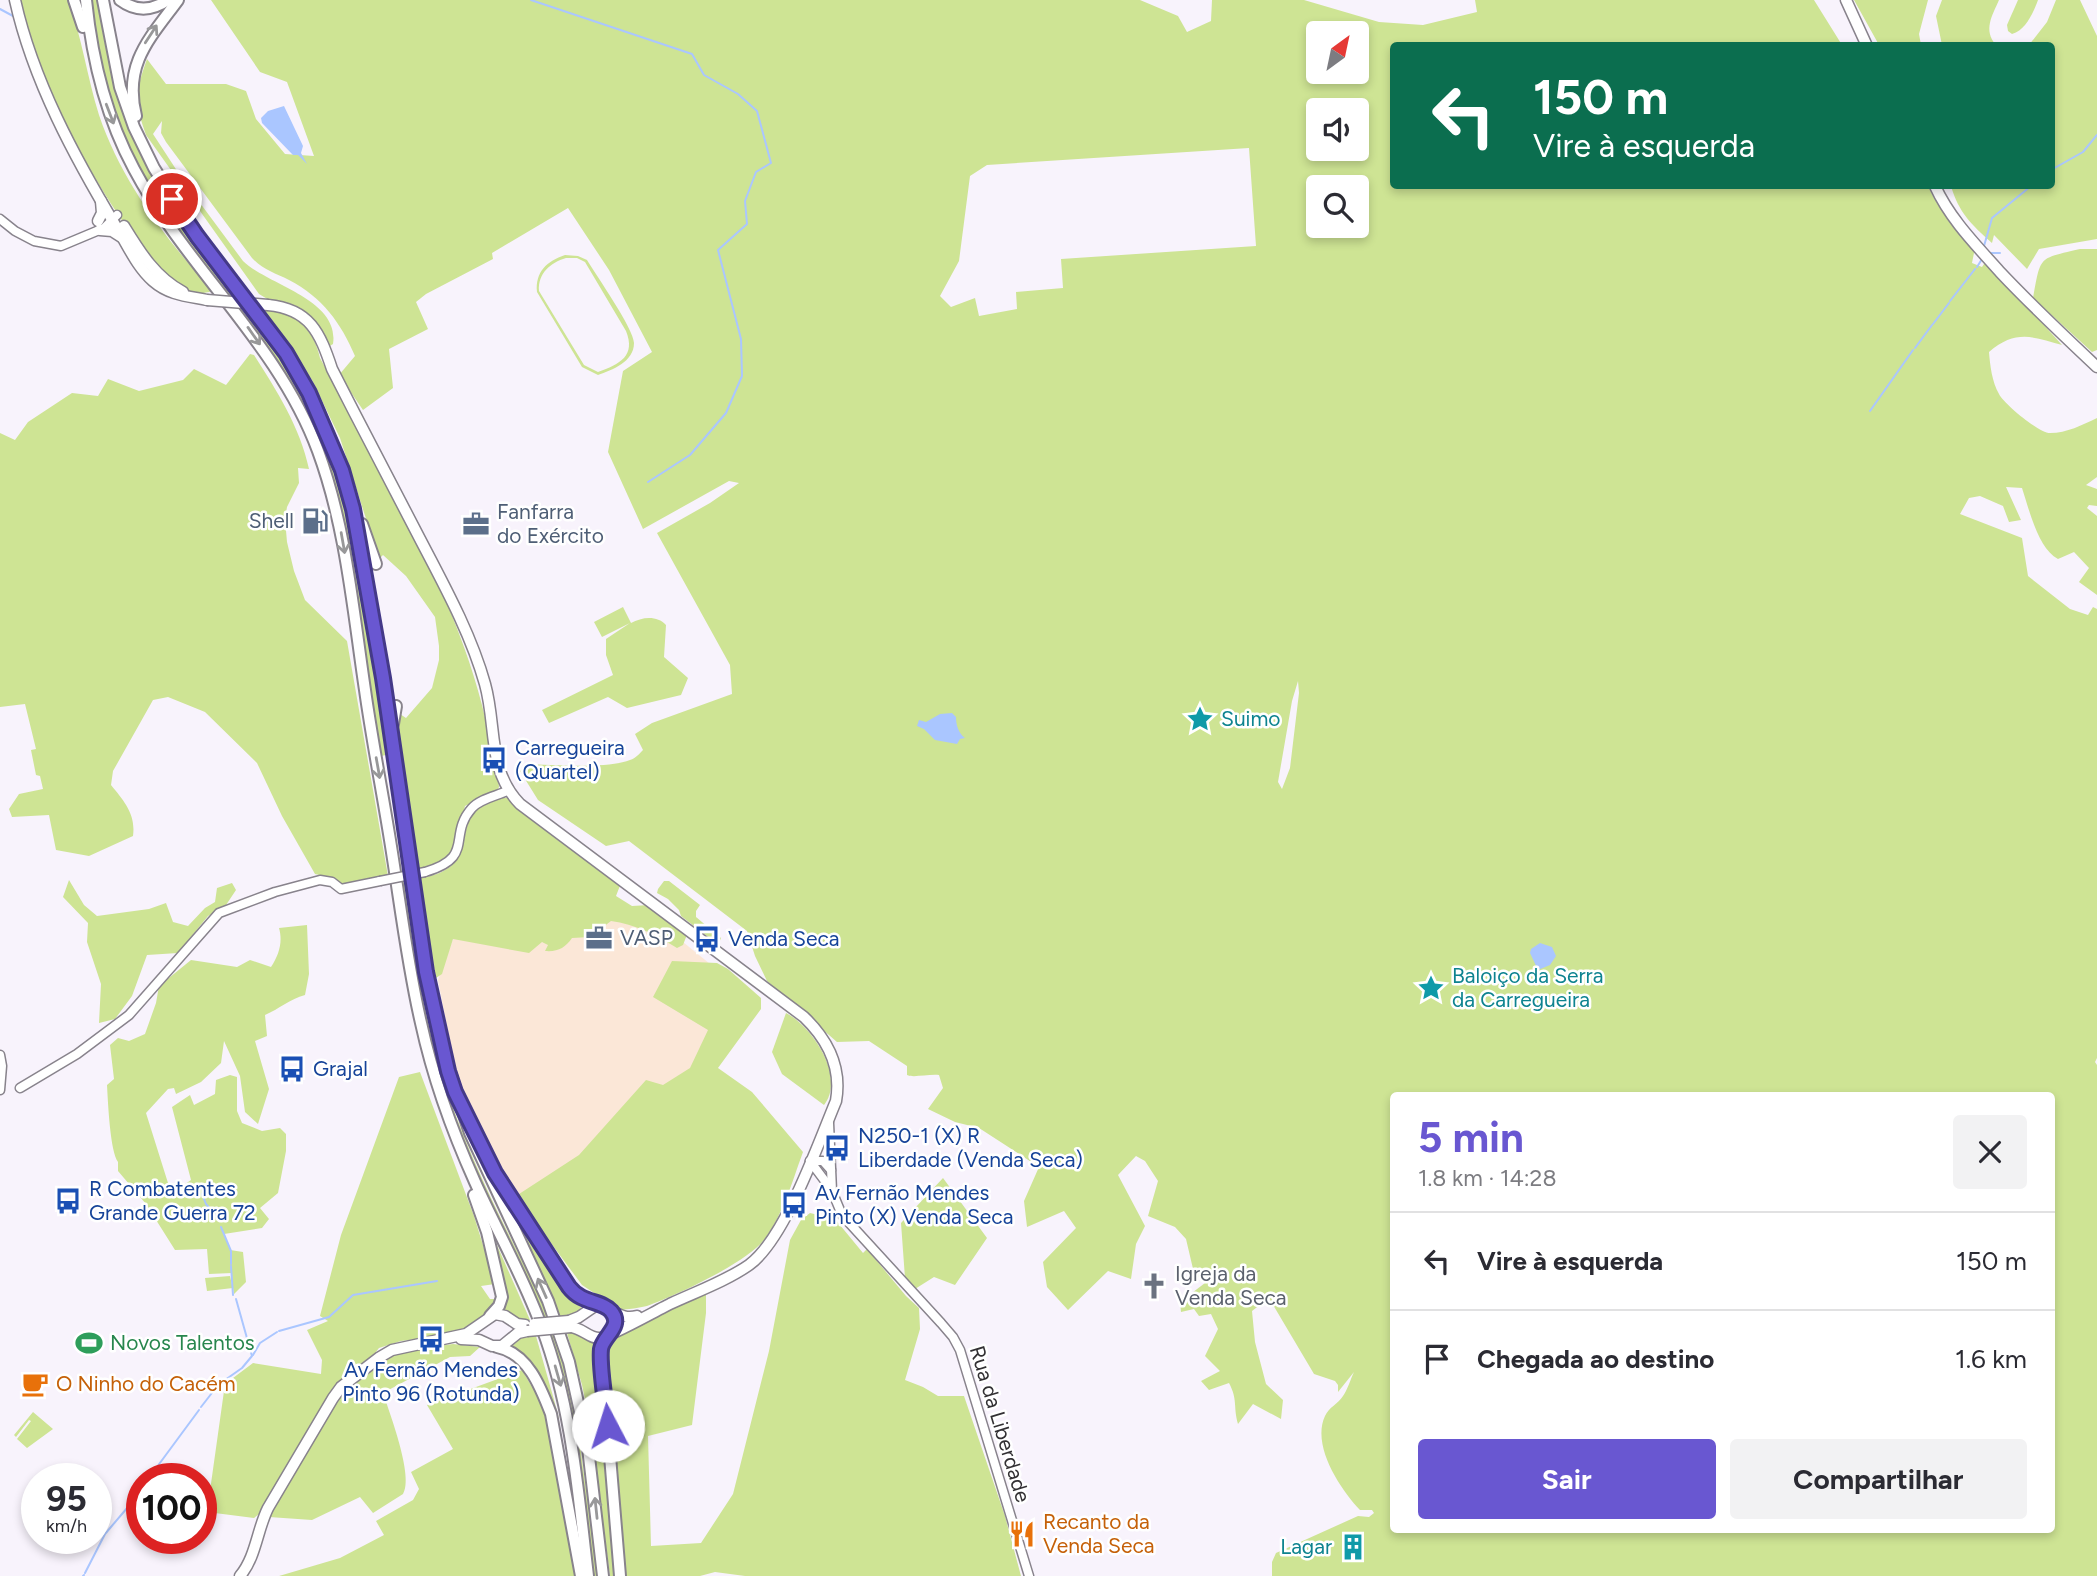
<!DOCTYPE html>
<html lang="pt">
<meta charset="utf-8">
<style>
body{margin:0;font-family:Figtree,sans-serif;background:#f2f2f3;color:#2b2b33;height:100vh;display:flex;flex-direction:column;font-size:26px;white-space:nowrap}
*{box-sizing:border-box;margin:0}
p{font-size:23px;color:#7c7c81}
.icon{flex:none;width:38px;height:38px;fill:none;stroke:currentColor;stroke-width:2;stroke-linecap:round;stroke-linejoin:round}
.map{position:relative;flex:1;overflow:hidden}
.details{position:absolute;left:1390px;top:1092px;width:665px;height:441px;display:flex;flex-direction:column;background:#fff;border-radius:7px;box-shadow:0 4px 10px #0003}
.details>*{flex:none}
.hud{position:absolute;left:1390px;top:42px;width:665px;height:147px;border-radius:7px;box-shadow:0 4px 10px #0003;background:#0b6e4f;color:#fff;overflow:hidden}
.needle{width:46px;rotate:33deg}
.fabs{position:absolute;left:1306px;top:21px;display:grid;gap:14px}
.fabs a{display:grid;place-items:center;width:63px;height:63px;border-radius:7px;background:#fff;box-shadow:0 4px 10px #0003;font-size:35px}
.speed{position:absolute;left:21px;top:1463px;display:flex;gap:14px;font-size:35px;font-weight:700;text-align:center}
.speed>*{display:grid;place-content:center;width:91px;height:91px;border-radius:50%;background:#fff;box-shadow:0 4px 10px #0003;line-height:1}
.speed small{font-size:18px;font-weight:400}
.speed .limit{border:10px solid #d22;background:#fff;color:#111}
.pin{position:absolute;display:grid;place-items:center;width:60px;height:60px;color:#fff;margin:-30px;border:4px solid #fff;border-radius:50%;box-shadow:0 2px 7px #0007}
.me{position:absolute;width:77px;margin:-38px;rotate:355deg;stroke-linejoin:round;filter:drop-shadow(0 0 5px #0008)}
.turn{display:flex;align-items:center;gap:24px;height:147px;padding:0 28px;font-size:32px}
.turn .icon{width:91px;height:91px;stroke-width:2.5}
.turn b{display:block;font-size:49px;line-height:60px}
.round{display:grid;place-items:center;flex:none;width:74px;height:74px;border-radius:7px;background:#f2f2f3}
.head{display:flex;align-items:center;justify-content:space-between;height:119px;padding:0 28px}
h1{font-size:42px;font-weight:700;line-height:52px;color:#6957d1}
.action{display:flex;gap:14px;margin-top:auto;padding:14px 28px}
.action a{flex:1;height:80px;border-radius:7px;background:#6957d1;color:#fff;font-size:28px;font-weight:700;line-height:80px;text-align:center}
.action a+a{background:#f2f2f3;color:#2b2b33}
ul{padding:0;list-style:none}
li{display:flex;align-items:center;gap:21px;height:98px;padding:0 28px;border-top:2px solid #e1e1e2}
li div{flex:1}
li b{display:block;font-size:26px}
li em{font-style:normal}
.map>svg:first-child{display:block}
</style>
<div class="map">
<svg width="2097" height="1576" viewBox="0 0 2097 1576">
<rect width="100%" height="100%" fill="#f8f3fc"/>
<polygon fill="#fbe7d7" points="576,905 667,929 715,968 732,1028 660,1127 528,1206 504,1174 458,1085 438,980 453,939"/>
<g fill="#cee494" fill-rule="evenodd">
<path d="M19,0H68C82,37 87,77 99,115C122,183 166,238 212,291C201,295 192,293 181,288C148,270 84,163 66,126C46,86 30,43 19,0Z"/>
<path d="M88,0H98C108,85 138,163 187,234C203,256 220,276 237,298L230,297L160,207L136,167L105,91Z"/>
<path d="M211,0H1140L1178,16L1187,32L1211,21L1212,0H1304L1379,22L1423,25L1477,12L1475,0H1814L1842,45L1393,46V186H1928L1935,200L1975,248L1972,263L1982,267L1986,261L2062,345C2032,336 2015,330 1989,352C1990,365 1992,382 1999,394C2004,404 2039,433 2050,433C2067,433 2082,425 2097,418V477L2086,485L2097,489V506L2089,505L2087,508L2097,516V595L2079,582L2089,568L2074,552L2058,559C2038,549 2029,509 2022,488L2006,487L2021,520L2009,522L2003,506L1980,496L1969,498L1960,514L2022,538L2028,576L2070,609L2088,615L2093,607L2097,609V1058L2095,1062L2097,1065V1576H1272V1562L1276,1553L1358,1516L1369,1517L1374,1513L1372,1510H1360C1341,1490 1311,1446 1325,1416C1329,1407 1338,1404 1343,1396C1347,1391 1351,1378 1354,1372L1338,1392V1385L1335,1381L1314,1374L1269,1298L1252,1311L1255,1342L1266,1384L1283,1400L1281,1419L1253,1404L1238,1424C1233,1406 1238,1400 1229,1383L1209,1390L1201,1381L1220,1371L1205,1356L1218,1329L1211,1314L1199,1316L1194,1309L1181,1312L1180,1302L1205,1283L1194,1273L1186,1239L1175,1227L1148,1216L1158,1181L1145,1161L1136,1156L1118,1175L1145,1226L1136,1244L1131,1279L1108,1271L1068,1310L1047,1287L1043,1262L1076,1228L1064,1211L1027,1227L1024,1201L1039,1167L979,1128L955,1122L928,1109L943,1088L939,1075C928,1074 913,1078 907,1075V1066L869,1041L837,1042L767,981L755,956L747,931L629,841L606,846L538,800L520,771L527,764C552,765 608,769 630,760C636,758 639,754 643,750L635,734L652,723L732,694L730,665L657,533L710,503L739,483L729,481L643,529L608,452L623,371L652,352L609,270L568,208L492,253L493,259L426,294L416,302L428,329L389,349L393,388L363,410L339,375L355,356C341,323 322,297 289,280C275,273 263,270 252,258L166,142L161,133L162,121L153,134L183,180L243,261C267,285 340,299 333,344L328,347L287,305L269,300L259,294L146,135C134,101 135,93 147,59L166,84H226L246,91L256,119L285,154L314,156L287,82L260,72ZM1318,33H1356V72H1318ZM1318,110H1356V149H1318ZM1249,148L1256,246L1061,259L1063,288L1016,292L1017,309L979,316L975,298L951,307L940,296L959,261L970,176L987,165ZM1318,187H1356V226H1318ZM1298,681L1299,693L1290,768L1282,789L1278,782L1292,701ZM1393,1096H2051V1530H1393Z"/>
<polygon points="1854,0 1928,0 1919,34 1921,45 1879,45"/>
<path d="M1942,0H1999C1992,16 1983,30 1996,45H1942L1936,16Z"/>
<path d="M2018,0H2038C2033,13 2026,30 2012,34L2008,31L2007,25Z"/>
<path d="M2056,0H2080L2097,36V239L2039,249L2027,269L1994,235L1992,243C1971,224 1959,213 1951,186H2051V46L2029,45L2047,22Z"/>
<path d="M2080,249H2097V350L2092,352L2033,298C2041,255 2038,259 2080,249Z"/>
<path d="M565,255L578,256L587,260C596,275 634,329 634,343C634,362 612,370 598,375L582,367L537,292C535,272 547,261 565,255ZM566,258H577L585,262L626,331C636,356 620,364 598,372L584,365L539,291C538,273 550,263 566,258Z"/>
<path d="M238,307H244C274,347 302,389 321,435C361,533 370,651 386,755L381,756L343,520L287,378Z"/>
<path d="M268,309C296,312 314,330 320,358C384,478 462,601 489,735C493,752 498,770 499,787L497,791L465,806L457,841L449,859L416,870L396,721L397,712L406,718L432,688L439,660V646L435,617L406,576L383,555L379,559L340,438L312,380L264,311Z"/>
<path d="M250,354L254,355C277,391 300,427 309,469L298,468L299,483L287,507L285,519L287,542L294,571L305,600L347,641L388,876C377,879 347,887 336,883C328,880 324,876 315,874L282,816L257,763L205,712L168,697L153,700L113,771L111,785C124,801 136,814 133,836L89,856L56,850L49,815L12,817L9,809L19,794L43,789L40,776L36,775L31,750L36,749L25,704L0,707V433L15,440L28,422L72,393L98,396L108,379L139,391L183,380L194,369L226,385Z"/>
<path d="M623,607L631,623C642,617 657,615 666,625L664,657L688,678L681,695L627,708L608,697L549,723L542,710L613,675L606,655V639L630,623L602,637L594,622Z"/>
<path d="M501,798H507L559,841L621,883L616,896L632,906L649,905L688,932L683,945L677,948C656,935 635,924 611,921L590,937L572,938C565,948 558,952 545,951L548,945L542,942L529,953L453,939L442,974L436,978L417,879C448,873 459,866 465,835C467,826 469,817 476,810C482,804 493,801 501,798Z"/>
<polygon points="69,880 84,905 97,916 149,909 166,903 173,922 188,926 205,908 215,902 217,888 232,883 236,890 226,905 208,916 178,953 147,955 132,996 115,1019 99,1023 101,984 87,942 88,923 63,897"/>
<polygon points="664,881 669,881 700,905 696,911 696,917 721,938 719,943 716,943 681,916 679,910 668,899 657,893 658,889"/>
<path d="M406,882C416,948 424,1016 444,1080C469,1163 513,1240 550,1318L544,1319L459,1135L426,1029L400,883Z"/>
<path d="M307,925L309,974L305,995C290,999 279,1009 265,1015L267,1036L255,1041L269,1089L258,1124L245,1112L240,1076L224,1041L221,1063L201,1082L176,1094L174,1088L168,1089L146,1113L168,1183L175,1191L191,1180L172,1107L190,1095L194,1105L215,1094L216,1080L230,1075L237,1077V1111L242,1123L262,1131L280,1128L286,1134V1151L278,1193L260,1208L269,1219L262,1228L224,1234L230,1250L243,1252L246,1282L234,1294L233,1288L207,1291L205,1278L230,1276L232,1285V1273L209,1274L207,1249L175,1250L146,1204L118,1171V1162C110,1151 108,1102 107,1085L114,1079L110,1045L118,1038L129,1041L145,1034L156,1003L159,986L191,960L237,967L250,960L271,967C279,955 283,942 279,928Z"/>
<path d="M672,961L717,963L728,969L761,998V1009L718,1068L752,1092L803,1152C792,1182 783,1215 764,1240C746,1263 675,1296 647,1306C639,1308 629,1309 620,1310L582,1285L516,1196L579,1155L646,1080L663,1085L690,1068L708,1030L653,997Z"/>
<path d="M786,1013C812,1026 846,1077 824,1105L782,1074L772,1052Z"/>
<polygon points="420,1072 474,1216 495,1284 481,1286 490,1299 496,1299 494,1307 487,1311 476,1323 451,1335 401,1341 379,1348 372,1357 331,1391 259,1514 254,1518 207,1512 225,1384 253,1363 321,1374 322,1360 307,1330 328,1321 320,1316 341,1235 399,1077"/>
<polygon points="943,1178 987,1238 955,1285 934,1277 915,1289 905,1278 901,1223"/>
<polygon points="509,1204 584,1304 577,1312 560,1317"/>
<path d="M810,1213L835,1219L863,1253L867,1249L906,1296L919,1308L920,1329L905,1380L923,1387L938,1396H964L1005,1516L1021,1576H745L715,1572L700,1576H625L606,1348C616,1328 684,1301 706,1290V1313L692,1425L648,1436L651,1546L701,1543L733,1494L769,1351L790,1240L801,1220Z"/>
<polygon points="493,1236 530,1320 514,1320 501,1311 491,1238"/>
<polygon points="567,1333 573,1333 598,1345 615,1576 610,1576 589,1419 582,1385"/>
<polygon points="548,1335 554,1335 574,1402 598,1576 592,1576"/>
<polygon points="536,1336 558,1414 572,1503 556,1422 510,1348 521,1338"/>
<path d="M453,1344L480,1347L470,1356L450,1357L383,1393C390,1414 414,1477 403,1494L373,1513L360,1497L312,1520L269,1517L270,1512C301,1459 334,1380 395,1355C412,1348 434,1347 453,1344Z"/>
<polygon points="522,1370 544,1407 576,1576 279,1576 340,1558 384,1535 376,1521 413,1500 419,1489 411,1472 453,1449 427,1405"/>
<polygon points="33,1412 53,1429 27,1448 17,1439 31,1421 29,1420 16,1437 14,1435"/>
</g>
<g fill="#aac6ff">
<polygon points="284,106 303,146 301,153 307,164 298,155 293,155 262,123 261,118 268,111"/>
<path d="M952,713L956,717C956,724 958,733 965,738L960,739L957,744L935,740L924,729L917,726L919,720L926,722L940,714Z"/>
<polygon points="1540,943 1552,947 1556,956 1550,965 1538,970 1530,953 1531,949"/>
</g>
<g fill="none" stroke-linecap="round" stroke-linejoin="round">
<g stroke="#aac6ff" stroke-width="2">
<polyline points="531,0 692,54 704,75 738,94 757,111 771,163 756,172 745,201 747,224 718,250 741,339 742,376 726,413 690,455 648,482"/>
<polyline points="0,9 13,16"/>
<polyline points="2051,170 2083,152 2097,135"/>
<polyline points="2000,253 1987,253 1984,246 1992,218 2031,186"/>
<polyline points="1977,267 1982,259"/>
<polyline points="1950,301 1975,269"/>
<polyline points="1933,324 1949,303"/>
<polyline points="1915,348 1932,325"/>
<polyline points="1870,411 1913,350"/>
<polyline points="202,1194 206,1204 218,1218"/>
<polyline points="221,1227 231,1251 231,1264"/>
<polyline points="231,1266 233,1295"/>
<polyline points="279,1331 329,1317 353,1295 437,1281"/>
<polyline points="253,1355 260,1343 277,1332"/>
<polyline points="225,1380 242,1368 252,1356 236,1299"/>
<polyline points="201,1407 215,1389 216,1381"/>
<polyline points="152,1479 154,1471 199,1410"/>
<polyline points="85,1573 105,1534 139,1494"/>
<polyline points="83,1576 84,1575"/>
</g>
<g stroke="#88838c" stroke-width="11">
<g id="minor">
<polyline points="0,219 15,231 34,241 61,246 104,228 117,215"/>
<path d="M425,872C476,857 447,836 472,808C480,799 496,796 507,791"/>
<polyline points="0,1055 2,1066 0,1090"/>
<polyline points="20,1088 77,1054 129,1015 219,913 275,892 320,880 332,882 341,889 380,881"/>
<polyline points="829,1123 832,1191 842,1215 941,1323 953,1337 960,1350 1029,1576"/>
<polyline points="810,1161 831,1189"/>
<polyline points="810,1161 823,1161 831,1170"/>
</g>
</g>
<g stroke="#88838c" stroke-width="13">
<g id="major">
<path d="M15,0C33,81 75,158 117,228C128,246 137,267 153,281C169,295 187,296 207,300"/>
<polyline points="1846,0 1867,46"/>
<path d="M1935,186C1950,219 1976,245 2000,272C2031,305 2064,336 2097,367"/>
<polyline points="98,221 102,213 101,201"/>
<path d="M124,226C140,252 155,277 183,292"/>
<polyline points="100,230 112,231 123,238"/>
<path d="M268,305C310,309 320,333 332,369C361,426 391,483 420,539C444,585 471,634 485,684C497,727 487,770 520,804L804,1017C828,1040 842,1067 836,1101C818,1144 785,1239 749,1265C726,1281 698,1291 672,1303C659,1309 610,1337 600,1338C590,1339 582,1328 571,1327"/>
<path d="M569,1321L579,1317L595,1306C612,1306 619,1321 637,1316"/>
<polyline points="461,1339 479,1340 492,1346 502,1346 518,1333 527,1331"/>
<path d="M240,1576C256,1557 257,1530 268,1508L333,1398L341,1387L380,1357L392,1350L466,1334L495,1314L505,1316L517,1324L525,1325"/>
</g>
</g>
<g stroke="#88838c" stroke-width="14">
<g id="highway">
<polyline points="74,0 83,27"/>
<path d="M86,0C92,59 106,117 134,169C187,269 278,343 318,451C346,527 353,610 365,690C372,740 382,790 390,840C400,901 407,963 421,1023C433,1078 452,1131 475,1182C497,1231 524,1278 542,1328C572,1408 578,1492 588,1576"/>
<polyline points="103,0 120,87 134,127 154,168 197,236 286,353 309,393 342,470 353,509 383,678 426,972 439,1039 470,1133 548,1301 569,1362 588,1448 603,1576"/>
<path d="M120,0C136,12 152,11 168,0"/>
<path d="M136,116C123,64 150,38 178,0"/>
<polyline points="362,524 376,564"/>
<polyline points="393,724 396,706"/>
<polyline points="491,1164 514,1204 569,1287 579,1297 600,1306"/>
<polyline points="474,1195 487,1232 502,1297 499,1306 490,1316"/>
<polyline points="606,1336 601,1348 620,1576"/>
<path d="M497,1347C528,1353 541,1388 551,1414L581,1576"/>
</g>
</g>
<use href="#minor" stroke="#fff" stroke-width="8"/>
<use href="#major" stroke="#fff" stroke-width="10"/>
<use href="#highway" stroke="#fff" stroke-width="10"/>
<g stroke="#88838c" stroke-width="11" stroke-linecap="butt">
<polyline id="minor-bridge" points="380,881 425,872"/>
</g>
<g stroke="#88838c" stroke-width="13" stroke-linecap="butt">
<g id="major-bridge">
<polyline points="207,300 268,305"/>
<polyline points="534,1324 569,1321"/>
<polyline points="527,1331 571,1327"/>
</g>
</g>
<use href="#minor-bridge" stroke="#fff" stroke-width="8"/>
<use href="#major-bridge" stroke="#fff" stroke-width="10"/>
</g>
<defs><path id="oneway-shaft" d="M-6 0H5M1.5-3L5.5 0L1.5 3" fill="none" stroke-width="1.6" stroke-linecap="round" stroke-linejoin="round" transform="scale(1.75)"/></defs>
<g stroke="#989899">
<use href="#oneway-shaft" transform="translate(151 34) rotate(-57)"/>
<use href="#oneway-shaft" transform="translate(110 114) rotate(69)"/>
<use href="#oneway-shaft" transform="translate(254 336) rotate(55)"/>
<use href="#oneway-shaft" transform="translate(343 543) rotate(80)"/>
<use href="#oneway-shaft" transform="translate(378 768) rotate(80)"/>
<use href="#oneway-shaft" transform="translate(542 1288) rotate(-114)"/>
<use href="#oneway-shaft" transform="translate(558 1376) rotate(74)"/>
<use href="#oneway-shaft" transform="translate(596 1508) rotate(-96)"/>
</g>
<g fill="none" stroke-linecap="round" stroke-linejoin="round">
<g stroke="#443988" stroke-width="18">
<path id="route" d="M172,199L197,236L286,353L309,393L342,470L353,509L383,678L426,972L448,1071L455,1092L495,1173L569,1287C582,1304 601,1300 611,1311C624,1326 603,1336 601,1349C599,1368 606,1405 608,1426"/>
</g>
<use href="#route" stroke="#6957d1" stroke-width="12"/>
</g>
<defs>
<g id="fuel-bare" transform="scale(2.1)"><path d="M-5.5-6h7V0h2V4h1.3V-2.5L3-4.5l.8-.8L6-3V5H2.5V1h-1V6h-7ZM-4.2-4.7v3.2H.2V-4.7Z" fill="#5c6f8a" stroke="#fff" stroke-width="2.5" paint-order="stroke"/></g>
<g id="office-bare" transform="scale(2.1)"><path d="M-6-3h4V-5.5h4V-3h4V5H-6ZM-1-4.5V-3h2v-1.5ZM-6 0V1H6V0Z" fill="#5c6f8a" stroke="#fff" stroke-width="2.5" paint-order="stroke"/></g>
<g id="sight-bare" transform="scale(2.1)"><path d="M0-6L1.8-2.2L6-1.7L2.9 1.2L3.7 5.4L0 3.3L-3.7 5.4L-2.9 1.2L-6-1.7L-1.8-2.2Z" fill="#0f9aa8" stroke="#fff" stroke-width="2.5" paint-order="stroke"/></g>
<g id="bus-bare" transform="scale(2.1)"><path d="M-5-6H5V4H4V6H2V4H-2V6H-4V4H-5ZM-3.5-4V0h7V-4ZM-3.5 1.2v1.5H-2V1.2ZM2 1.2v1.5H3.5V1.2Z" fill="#1a4fb4" stroke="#fff" stroke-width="2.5" paint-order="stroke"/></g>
<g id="church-bare" transform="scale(2.1)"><path d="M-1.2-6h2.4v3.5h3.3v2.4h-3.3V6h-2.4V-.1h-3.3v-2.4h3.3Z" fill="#6b7280" stroke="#fff" stroke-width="2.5" paint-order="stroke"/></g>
<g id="stadium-bare" transform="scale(2.1)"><path d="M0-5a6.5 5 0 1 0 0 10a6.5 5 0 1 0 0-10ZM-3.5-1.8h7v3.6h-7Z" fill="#2e9e5b" stroke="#fff" stroke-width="2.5" paint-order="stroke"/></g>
<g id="cafe-bare" transform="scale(2.1)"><path d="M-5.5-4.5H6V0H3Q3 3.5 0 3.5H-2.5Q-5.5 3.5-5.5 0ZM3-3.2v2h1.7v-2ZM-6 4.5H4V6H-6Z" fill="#e8710a" stroke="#fff" stroke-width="2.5" paint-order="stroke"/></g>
<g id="restaurant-bare" transform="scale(2.1)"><path d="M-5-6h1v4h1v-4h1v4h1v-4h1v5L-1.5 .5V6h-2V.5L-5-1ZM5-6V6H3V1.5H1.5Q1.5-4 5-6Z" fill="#e8710a" stroke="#fff" stroke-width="2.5" paint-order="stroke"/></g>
<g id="building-bare" transform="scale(2.1)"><path d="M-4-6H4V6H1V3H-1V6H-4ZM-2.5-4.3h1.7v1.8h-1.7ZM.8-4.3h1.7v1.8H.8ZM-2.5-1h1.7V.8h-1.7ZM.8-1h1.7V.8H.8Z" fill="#0f9aa8" stroke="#fff" stroke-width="2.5" paint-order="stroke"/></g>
</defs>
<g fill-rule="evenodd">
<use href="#fuel-bare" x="315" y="521"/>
<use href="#office-bare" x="476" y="524"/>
<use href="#sight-bare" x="1200" y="719"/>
<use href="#bus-bare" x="494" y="760"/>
<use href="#office-bare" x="599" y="938"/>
<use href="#bus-bare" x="707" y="939"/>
<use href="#sight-bare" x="1431" y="988"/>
<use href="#bus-bare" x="292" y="1069"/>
<use href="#bus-bare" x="837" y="1148"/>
<use href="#bus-bare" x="68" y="1201"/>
<use href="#bus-bare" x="794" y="1205"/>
<use href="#church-bare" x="1154" y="1286"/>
<use href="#bus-bare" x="431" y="1339"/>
<use href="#stadium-bare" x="89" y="1343"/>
<use href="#cafe-bare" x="35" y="1384"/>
<use href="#restaurant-bare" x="1022" y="1534"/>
<use href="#building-bare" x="1353" y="1547"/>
</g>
<g text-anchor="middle" stroke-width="5" stroke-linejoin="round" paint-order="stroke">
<g font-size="21" fill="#4e5e75" stroke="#fff" text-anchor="start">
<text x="497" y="519">Fanfarra<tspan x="497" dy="24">do Exército</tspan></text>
<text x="294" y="528" text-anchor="end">Shell</text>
<text x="620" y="945">VASP</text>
</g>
<g font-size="21" fill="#0d838f" stroke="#fff" text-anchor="start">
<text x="1221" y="726">Suimo</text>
<text x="1452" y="983">Baloiço da Serra<tspan x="1452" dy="24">da Carregueira</tspan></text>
<text x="1332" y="1554" text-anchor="end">Lagar</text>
</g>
<g font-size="21" fill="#164399" stroke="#fff" text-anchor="start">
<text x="515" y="755">Carregueira<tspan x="515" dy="24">(Quartel)</tspan></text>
<text x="728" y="946">Venda Seca</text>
<text x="313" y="1076">Grajal</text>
<text x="858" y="1143">N250-1 (X) R<tspan x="858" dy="24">Liberdade (Venda Seca)</tspan></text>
<text x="89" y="1196">R Combatentes<tspan x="89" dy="24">Grande Guerra 72</tspan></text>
<text x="815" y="1200">Av Fernão Mendes<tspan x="815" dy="24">Pinto (X) Venda Seca</tspan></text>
<text x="431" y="1377" text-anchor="middle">Av Fernão Mendes<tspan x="431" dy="24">Pinto 96 (Rotunda)</tspan></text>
</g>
<g font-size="21" fill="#5b616d" stroke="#fff" text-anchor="start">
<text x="1175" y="1281">Igreja da<tspan x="1175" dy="24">Venda Seca</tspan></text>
</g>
<g font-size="21" fill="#27864d" stroke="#fff" text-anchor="start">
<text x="110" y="1350">Novos Talentos</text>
</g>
<g font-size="21" fill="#c56008" stroke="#fff" text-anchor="start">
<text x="56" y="1391">O Ninho do Cacém</text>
<text x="1043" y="1529">Recanto da<tspan x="1043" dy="24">Venda Seca</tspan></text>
</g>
<g font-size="21" fill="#323033" stroke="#fff">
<text transform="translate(1000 1424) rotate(73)" y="7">Rua da Liberdade</text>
</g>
</g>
</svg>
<div class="fabs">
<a><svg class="needle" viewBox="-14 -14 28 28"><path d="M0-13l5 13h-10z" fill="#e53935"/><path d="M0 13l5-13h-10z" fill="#7c7c81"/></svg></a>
<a><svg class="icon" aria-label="sound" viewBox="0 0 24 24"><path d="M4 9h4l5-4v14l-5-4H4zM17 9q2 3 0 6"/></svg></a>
<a><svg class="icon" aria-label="search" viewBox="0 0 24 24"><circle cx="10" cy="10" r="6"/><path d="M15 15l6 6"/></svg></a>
</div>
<div class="speed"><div>95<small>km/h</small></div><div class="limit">100</div></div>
<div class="pin" style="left:172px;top:199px;background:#d93025"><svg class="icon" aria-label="arrive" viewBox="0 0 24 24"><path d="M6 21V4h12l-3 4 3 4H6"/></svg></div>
<svg class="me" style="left:608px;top:1426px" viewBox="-20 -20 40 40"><circle r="19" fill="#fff"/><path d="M0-13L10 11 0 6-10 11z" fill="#6957d1"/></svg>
<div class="hud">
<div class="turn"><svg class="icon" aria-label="left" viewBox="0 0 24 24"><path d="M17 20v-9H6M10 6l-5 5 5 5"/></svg><div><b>150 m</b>Vire à esquerda</div></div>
</div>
<section class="details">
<div class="head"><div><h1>5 min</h1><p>1.8 km · 14:28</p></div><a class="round"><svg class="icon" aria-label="close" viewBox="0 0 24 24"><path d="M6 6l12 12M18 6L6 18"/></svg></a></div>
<ul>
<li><svg class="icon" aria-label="left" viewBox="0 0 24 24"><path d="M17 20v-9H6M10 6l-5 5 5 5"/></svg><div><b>Vire à esquerda</b></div><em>150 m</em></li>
<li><svg class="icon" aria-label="arrive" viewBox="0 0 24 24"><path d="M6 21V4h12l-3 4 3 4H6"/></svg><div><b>Chegada ao destino</b></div><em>1.6 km</em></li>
</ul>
<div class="action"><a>Sair</a><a>Compartilhar</a></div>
</section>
</div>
